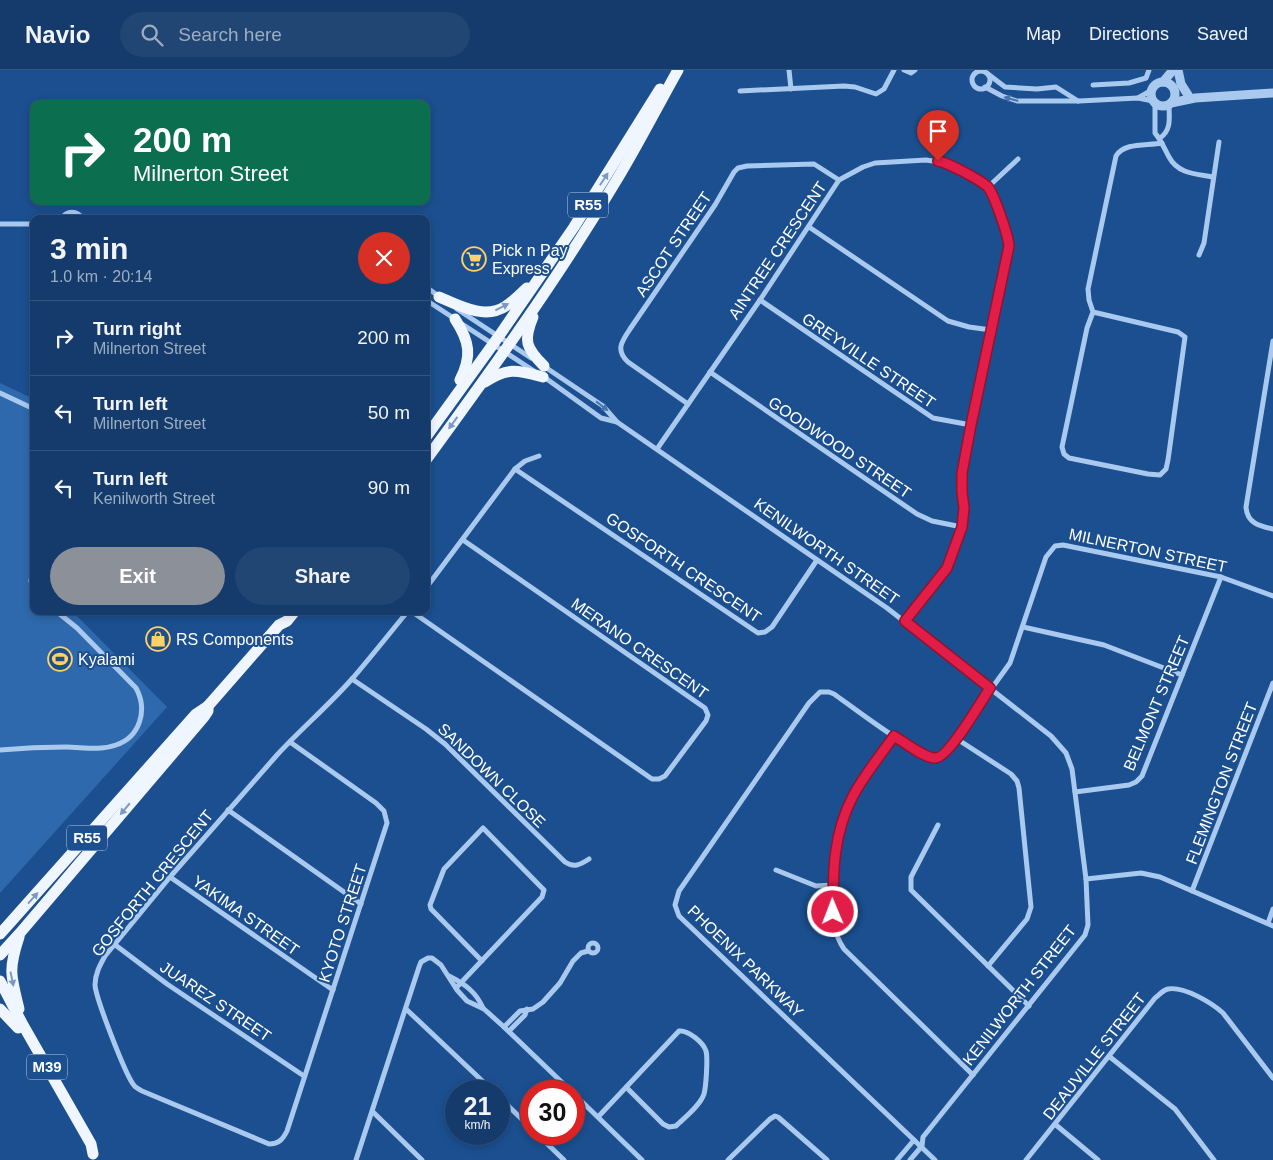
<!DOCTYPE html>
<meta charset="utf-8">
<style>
body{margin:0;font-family:Arial,sans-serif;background:#214673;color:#f1f3f6;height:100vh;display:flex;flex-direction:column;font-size:19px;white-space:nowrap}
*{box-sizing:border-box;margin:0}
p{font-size:16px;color:#9dadc1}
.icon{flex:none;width:28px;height:28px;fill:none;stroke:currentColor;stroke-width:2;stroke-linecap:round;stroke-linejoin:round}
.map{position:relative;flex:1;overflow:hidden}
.details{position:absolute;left:30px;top:145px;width:400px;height:400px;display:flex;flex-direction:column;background:#143b6b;border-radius:10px;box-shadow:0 2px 8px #0003,0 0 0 1px #33557e}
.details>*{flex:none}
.guide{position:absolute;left:30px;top:30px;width:400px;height:105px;border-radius:10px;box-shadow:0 2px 8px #0003,0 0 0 1px #33557e;background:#0b6e4f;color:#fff;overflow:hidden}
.speed{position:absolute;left:445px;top:1010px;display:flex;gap:10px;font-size:25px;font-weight:700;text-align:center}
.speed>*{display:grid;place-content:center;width:65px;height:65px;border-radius:50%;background:#143b6b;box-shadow:0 2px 8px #0003,0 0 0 1px #33557e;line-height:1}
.speed small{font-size:12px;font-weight:400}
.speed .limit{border:8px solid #d22;background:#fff;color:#111}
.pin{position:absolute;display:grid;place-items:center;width:42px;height:42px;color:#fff;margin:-51px -21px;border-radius:50% 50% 50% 0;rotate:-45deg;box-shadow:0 0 5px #0007}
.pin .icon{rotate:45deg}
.me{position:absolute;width:55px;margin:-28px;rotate:359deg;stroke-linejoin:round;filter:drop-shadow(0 0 4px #0008)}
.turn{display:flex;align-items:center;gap:18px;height:105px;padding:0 20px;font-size:22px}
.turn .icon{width:65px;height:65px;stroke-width:2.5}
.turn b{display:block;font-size:35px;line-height:42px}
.round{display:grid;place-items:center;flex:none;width:52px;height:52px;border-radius:26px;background:#214673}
.summary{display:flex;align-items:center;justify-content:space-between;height:85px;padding:0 20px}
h1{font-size:30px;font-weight:600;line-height:38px}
.action{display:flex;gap:10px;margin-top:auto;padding:10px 20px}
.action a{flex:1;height:58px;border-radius:30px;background:#8c9099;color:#fff;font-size:20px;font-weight:600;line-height:58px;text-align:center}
.action a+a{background:#214673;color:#f1f3f6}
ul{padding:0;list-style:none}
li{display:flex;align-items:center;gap:15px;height:75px;padding:0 20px;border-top:1px solid #33557e}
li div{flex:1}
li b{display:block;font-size:19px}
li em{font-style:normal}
header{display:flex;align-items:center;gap:30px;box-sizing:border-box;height:70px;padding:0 25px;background:#143b6b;border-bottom:1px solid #33557e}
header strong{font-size:24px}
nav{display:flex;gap:28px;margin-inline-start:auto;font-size:18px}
.search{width:350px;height:45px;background:#214673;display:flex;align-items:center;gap:12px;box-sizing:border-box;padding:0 18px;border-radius:28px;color:#9dadc1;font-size:19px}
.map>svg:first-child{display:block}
</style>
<header>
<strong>Navio</strong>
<div class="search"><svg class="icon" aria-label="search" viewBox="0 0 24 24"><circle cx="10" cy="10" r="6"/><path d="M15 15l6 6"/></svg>Search here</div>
<nav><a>Map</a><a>Directions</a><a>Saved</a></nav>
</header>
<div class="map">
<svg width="1273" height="1090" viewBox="0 0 1273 1090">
<rect width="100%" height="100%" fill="#1b4f8f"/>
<polygon fill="#2e69ad" points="0,313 34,329 34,541 72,541 167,637 0,823"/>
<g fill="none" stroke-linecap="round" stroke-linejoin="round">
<g stroke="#a9c9ee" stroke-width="5">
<polyline points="789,0 791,19"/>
<polyline points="904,0 911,3 915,0"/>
<circle cx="981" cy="10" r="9"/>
<polyline points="988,4 1005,17 1037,19 1056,17 1078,31"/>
<polyline points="1093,15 1129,13 1146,8 1149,0"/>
<polyline points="985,17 1002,26 1017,31 1079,31 1138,28 1153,31"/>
<polyline points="740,21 844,16 855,17 876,24 884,19 894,0"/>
<polyline points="1138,28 1152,20"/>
<path d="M1155,33V63C1161,70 1164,78 1169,87C1178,104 1196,104 1213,107"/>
<path d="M1160,68C1172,60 1169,47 1169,34"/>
<polyline points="988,117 1018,89"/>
<polyline points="83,148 188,147 206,149"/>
<path d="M61,149C67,140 77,140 83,149"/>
<polyline points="0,154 34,154"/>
<polyline points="809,157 948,251 969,257 991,260"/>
<polyline points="1199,185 1204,173 1219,72"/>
<polyline points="426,217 440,227"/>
<polyline points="426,230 455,249"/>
<polyline points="760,230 933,348 971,355"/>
<polyline points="457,239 531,288"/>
<path d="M1093,242L1178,262L1185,267L1168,390L1166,399L1160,405L1148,404L1069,388L1064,384L1062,377L1087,258L1093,242L1089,230L1088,219L1116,86C1124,72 1147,76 1162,73"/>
<polyline points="462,254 534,301"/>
<path d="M1273,271L1246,437C1247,453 1259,456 1273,459"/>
<polyline points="545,297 603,336 617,352 887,538 1051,666 1066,683 1072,699 1086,809 1088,855 1085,865 923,1067 922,1076 910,1090"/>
<polyline points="710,302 917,444 932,451 962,457"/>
<polyline points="544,307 601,348 617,352"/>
<polyline points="0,323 34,339"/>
<path d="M688,334L628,292C615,280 622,271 630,259L715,135L734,102L738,98L747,96L814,94L839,110"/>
<polyline points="657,379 760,230 839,110 863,97 875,93 926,90 946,93 988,117 1006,160 1009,176 971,355 962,403 962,422 964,437 962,457 947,498 905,551"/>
<polyline points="515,399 758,563 765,562 772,557 817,490"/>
<polyline points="34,493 31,511 34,522"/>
<polyline points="426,518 515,399 525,391 539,386"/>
<polyline points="411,541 652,709 659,709 665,706 706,651 708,645 705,638 463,470"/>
<polyline points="1023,557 1104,575 1182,605"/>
<path d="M352,609L426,659L445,674L565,792C574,798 580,795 589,789"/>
<path d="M894,666C880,686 863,705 853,727C836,758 832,793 833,828C833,847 833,863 844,879L973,1005"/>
<polyline points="957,669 1011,704 1017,711 1019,718 1031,837 1027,849 988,896"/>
<path d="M290,672L376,733L384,741L387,753L287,1061C283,1069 279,1074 269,1074L142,1021C139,1019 135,1018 133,1014C125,1003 96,929 95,915C95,904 100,895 105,886L170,807L277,685C301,659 328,636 352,609C371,587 389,564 408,541"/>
<path d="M0,680C22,678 44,677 66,677C82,677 100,681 116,675C140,667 148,640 136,618L77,558L56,541"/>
<polyline points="1075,722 1129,715 1136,712 1142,706 1221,507"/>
<polyline points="228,740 361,834"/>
<polyline points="938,755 911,807 911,820 1029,936"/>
<polyline points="776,800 816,816 833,815"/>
<polyline points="170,807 333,920"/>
<polyline points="1086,809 1141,803 1160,807 1273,856"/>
<polyline points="1192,821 1273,613"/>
<polyline points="1268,853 1273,839"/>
<circle cx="593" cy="878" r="5"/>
<polyline points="114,874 167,914 304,1006"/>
<path d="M449,906C465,914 476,922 483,938"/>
<polyline points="456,918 542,827 544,820 483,758 444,799 430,835 431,839 436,844 482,891"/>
<polyline points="406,939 493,1021"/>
<polyline points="504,957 520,941 533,939 543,932 560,913 573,891 581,883 588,881"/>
<polyline points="509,961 525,945 527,939"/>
<polyline points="1110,987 1175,1039 1214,1090"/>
<polyline points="574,1024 642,1090"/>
<polyline points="499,1027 531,1058"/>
<polyline points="373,1042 422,1090"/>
<path d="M598,1047L679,961C688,960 703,972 706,981C708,988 706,1017 704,1024C700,1036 684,1048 676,1056L669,1057L663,1054L626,1017"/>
<polyline points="1056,1055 1098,1090"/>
<polyline points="537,1064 564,1090"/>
<polyline points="356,1090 419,897 421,892 428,888 432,888 441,895 457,920 467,931 484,939 504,957 571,1021"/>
<polyline points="728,1090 770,1049 775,1046 778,1047 827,1090"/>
<polyline points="897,1090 914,1070"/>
<path d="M935,1090L679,846L675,835L679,821L809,633L820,622H829L834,624C851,636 919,688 935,688C940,689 942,686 945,683L1010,593L1046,487L1055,476L1063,475L1221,507L1273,526"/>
<path d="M1026,1090L1155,928C1159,925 1163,920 1168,919C1184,916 1212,933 1223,943L1273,1008"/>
</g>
<g stroke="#a9c9ee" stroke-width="9">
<polyline points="1178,0 1181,14 1188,25"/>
<polyline points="1163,12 1173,0"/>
<circle cx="1163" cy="24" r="12"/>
<polyline points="1171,33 1195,28 1273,23"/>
</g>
<g stroke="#f0f6ff" stroke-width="11">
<path d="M439,227C460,236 485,250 506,236C514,231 520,224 527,218"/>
<path d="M533,247C523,271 526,278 544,296"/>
<path d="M455,249C470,272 472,286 460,310"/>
<path d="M485,312C508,297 517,300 543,307"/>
<polyline points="426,367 499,266 574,157 660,19"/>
<path d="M426,390C491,301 556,211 613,116C636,79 656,39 678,0"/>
<polyline points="0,864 196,644 208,636 279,555 287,551 295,541"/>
<path d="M19,867C8,900 11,906 19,939"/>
<polyline points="0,885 20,863 204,647 208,641 208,636"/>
<polyline points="0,911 23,955 91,1074 93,1084"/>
<polyline points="0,939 18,958"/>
</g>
</g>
<defs><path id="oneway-solid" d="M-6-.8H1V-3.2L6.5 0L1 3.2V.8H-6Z" transform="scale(1.25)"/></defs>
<g fill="#4674ac">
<use href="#oneway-solid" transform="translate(1011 29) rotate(-165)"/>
<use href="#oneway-solid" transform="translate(602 336) rotate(38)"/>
</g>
<g fill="#7b9ac1">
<use href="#oneway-solid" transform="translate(604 109) rotate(-57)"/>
<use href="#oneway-solid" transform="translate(502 237) rotate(-27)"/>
<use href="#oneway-solid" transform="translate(453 353) rotate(126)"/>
<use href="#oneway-solid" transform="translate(125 739) rotate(130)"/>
<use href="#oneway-solid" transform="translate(33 828) rotate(-48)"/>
<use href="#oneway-solid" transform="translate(12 909) rotate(78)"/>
</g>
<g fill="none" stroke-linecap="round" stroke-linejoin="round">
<g stroke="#92132f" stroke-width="12">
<path id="route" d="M833,842C833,802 833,764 853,726C864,705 880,686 894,666C904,672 924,688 935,688C948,689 982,630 990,618L905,551L947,498L962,457L964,438L962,422V403L971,355L1009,176C1008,165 994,123 987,116C978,109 949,93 938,91"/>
</g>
<use href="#route" stroke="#e11d48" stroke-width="9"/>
</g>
<defs>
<g id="supermarket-ring" transform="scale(1.25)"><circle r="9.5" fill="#1b4f8f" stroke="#ffd166" stroke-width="1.5"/><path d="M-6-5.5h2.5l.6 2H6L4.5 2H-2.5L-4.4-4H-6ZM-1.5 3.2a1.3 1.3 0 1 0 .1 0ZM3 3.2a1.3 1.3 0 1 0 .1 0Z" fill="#ffd166"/></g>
<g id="shop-ring" transform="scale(1.25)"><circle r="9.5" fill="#1b4f8f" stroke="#ffd166" stroke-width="1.5"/><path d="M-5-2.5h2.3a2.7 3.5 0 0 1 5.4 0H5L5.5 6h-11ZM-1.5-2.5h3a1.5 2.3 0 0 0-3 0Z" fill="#ffd166"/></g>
<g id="stadium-ring" transform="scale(1.25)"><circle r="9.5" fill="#1b4f8f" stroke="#ffd166" stroke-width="1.5"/><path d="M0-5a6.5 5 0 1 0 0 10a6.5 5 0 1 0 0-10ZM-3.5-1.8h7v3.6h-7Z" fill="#ffd166"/></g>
</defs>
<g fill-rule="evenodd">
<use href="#supermarket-ring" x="474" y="189"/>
<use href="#shop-ring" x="158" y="569"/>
<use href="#stadium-ring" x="60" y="589"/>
</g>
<g text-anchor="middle" stroke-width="4" stroke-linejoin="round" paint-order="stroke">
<g fill="#1b4f8f" stroke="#bbcadd" stroke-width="1">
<rect x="568" y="122.5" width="40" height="25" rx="4"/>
<rect x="67" y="755.5" width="40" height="25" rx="4"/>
<rect x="27" y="984.5" width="40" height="25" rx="4"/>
</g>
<g font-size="15" font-weight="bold" fill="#fff">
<text x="588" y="140">R55</text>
<text x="87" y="773">R55</text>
<text x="47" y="1002">M39</text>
</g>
<g font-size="16" fill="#fff" stroke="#1b4f8f">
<text transform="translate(673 174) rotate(-56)" y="6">ASCOT STREET</text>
<text transform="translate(777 180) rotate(-56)" y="6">AINTREE CRESCENT</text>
<text transform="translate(869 290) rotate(34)" y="6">GREYVILLE STREET</text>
<text transform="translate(840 377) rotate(34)" y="6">GOODWOOD STREET</text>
<text transform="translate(1148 480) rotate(12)" y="6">MILNERTON STREET</text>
<text transform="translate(827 481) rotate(35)" y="6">KENILWORTH STREET</text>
<text transform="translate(684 497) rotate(34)" y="6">GOSFORTH CRESCENT</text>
<text transform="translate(640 578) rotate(35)" y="6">MERANO CRESCENT</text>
<text transform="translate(1156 633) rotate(-67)" y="6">BELMONT STREET</text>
<text transform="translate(492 705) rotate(44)" y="6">SANDOWN CLOSE</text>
<text transform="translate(1221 713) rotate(-69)" y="6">FLEMINGTON STREET</text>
<text transform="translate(152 813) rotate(-51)" y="6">GOSFORTH CRESCENT</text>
<text transform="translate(246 845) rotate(35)" y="6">YAKIMA STREET</text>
<text transform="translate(342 853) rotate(-72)" y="6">KYOTO STREET</text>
<text transform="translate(746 891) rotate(44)" y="6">PHOENIX PARKWAY</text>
<text transform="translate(1019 925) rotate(-52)" y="6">KENILWORTH STREET</text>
<text transform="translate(216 931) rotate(34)" y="6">JUAREZ STREET</text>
<text transform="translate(1094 986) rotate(-52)" y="6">DEAUVILLE STREET</text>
</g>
<g font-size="16" fill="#fff" stroke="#1b4f8f" text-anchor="start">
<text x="492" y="186">Pick n Pay<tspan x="492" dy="18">Express</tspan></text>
<text x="176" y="575">RS Components</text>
<text x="78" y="595">Kyalami</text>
</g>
</g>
</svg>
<div class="speed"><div>21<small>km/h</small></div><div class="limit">30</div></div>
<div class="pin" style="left:938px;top:91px;background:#d93025"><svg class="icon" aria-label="arrive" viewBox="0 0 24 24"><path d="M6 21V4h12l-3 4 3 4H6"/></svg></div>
<svg class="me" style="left:833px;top:842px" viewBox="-20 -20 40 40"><circle r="17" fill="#e11d48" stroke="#fff" stroke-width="3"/><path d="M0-11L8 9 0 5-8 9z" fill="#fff"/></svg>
<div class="guide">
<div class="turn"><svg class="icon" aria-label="right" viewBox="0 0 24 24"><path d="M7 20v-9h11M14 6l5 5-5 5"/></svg><div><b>200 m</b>Milnerton Street</div></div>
</div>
<section class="details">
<div class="summary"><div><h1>3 min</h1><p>1.0 km · 20:14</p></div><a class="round" style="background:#d93025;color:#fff"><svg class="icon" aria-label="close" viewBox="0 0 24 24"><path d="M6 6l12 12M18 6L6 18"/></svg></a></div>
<ul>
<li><svg class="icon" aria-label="right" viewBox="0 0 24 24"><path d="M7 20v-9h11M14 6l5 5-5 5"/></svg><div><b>Turn right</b><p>Milnerton Street</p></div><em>200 m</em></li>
<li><svg class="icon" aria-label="left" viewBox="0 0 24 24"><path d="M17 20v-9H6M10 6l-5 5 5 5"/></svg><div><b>Turn left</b><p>Milnerton Street</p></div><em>50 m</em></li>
<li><svg class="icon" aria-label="left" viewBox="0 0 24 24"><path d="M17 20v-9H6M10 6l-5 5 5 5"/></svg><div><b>Turn left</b><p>Kenilworth Street</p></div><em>90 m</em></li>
</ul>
<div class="action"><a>Exit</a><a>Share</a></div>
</section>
</div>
